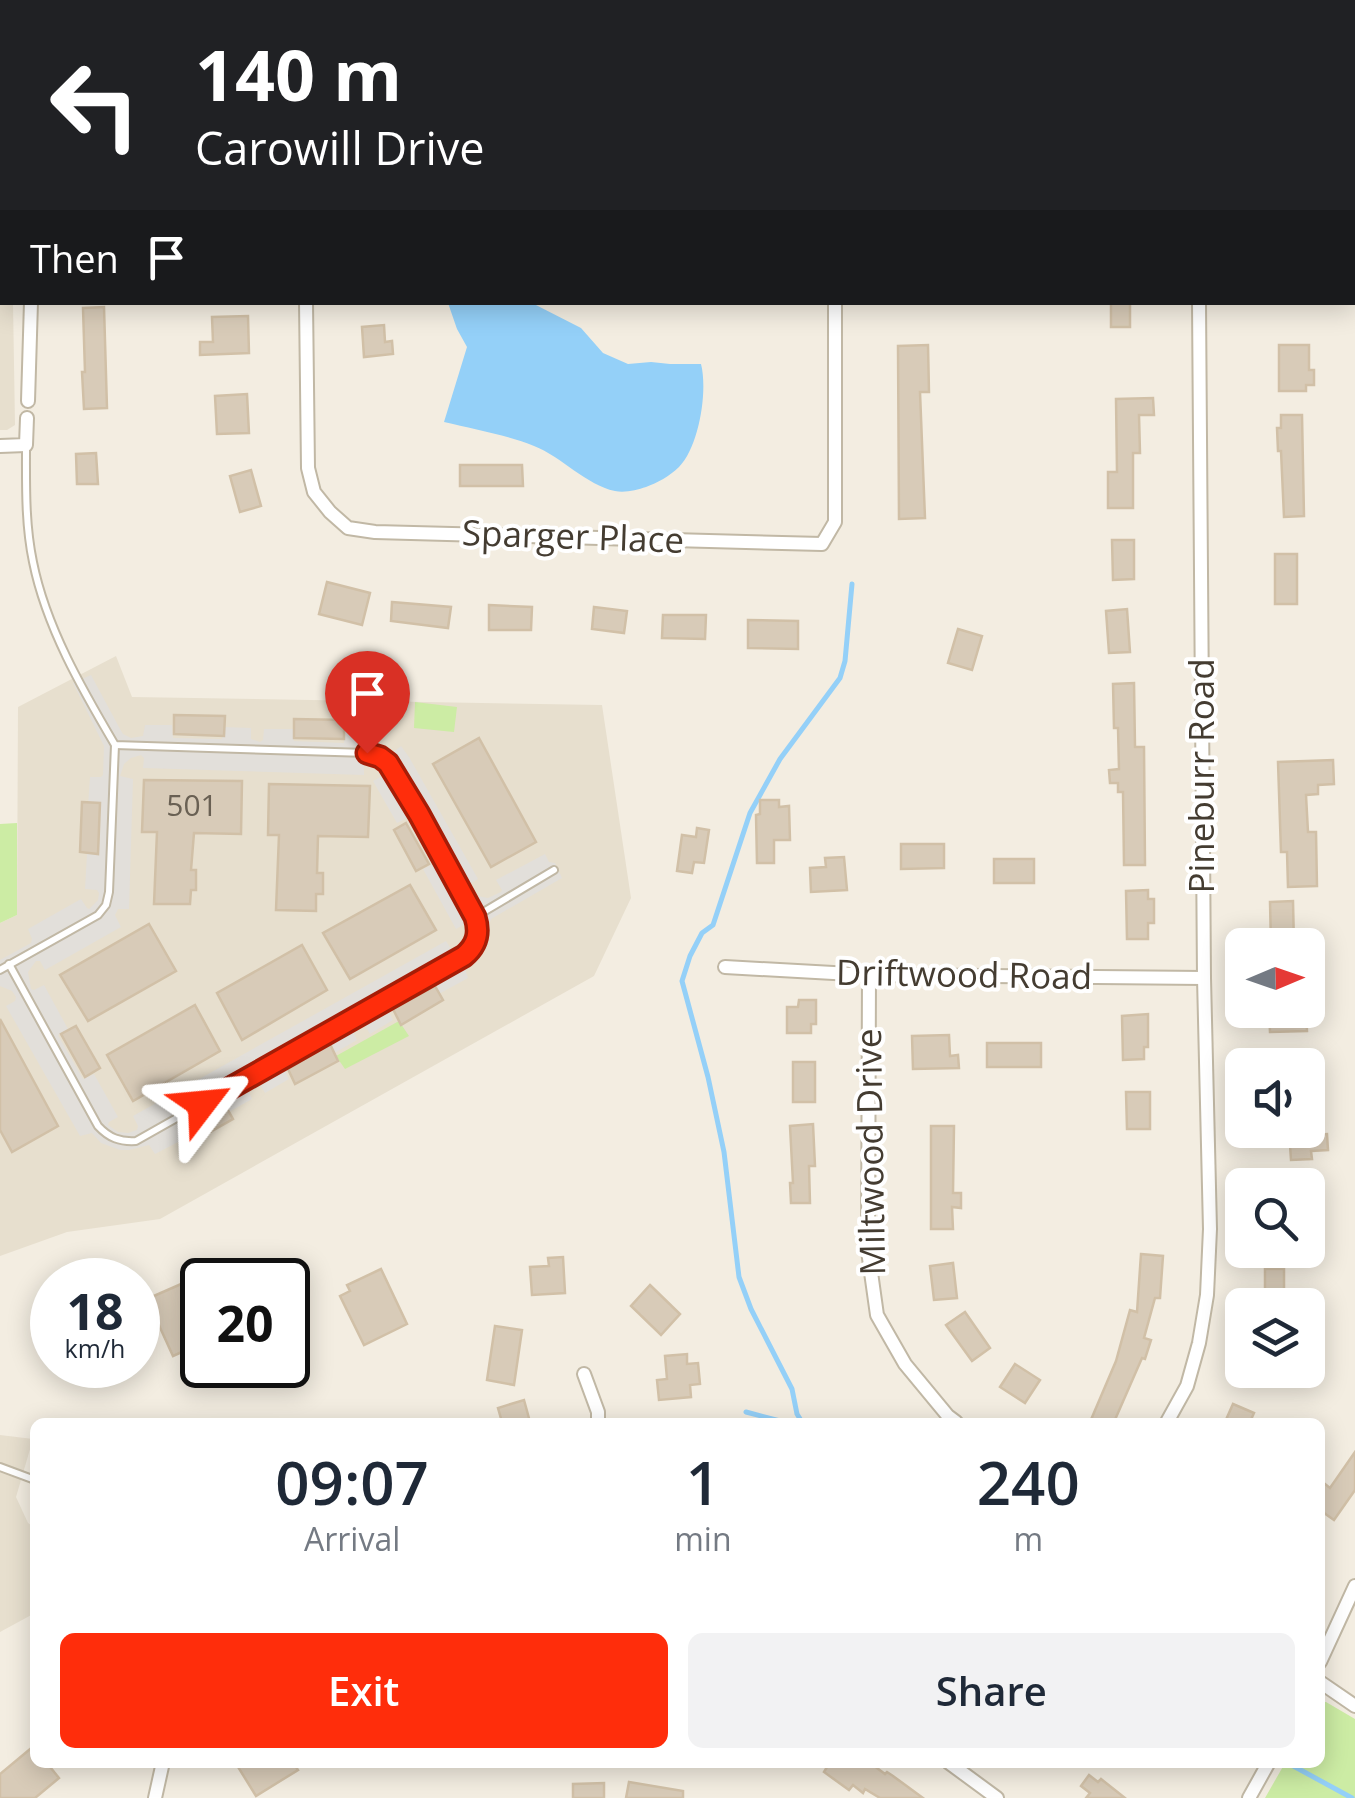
<!DOCTYPE html>
<style>
body{margin:0;font-family:"Open Sans",sans-serif;background:#f2f2f3;color:#1f2937;height:100vh;display:flex;flex-direction:column;font-size:38px;white-space:nowrap}
*{box-sizing:border-box;margin:0}
p{font-size:32px;color:#747a83}
.icon{flex:none;width:55px;height:55px;fill:none;stroke:currentColor;stroke-width:2;stroke-linecap:round;stroke-linejoin:round}
.map{position:relative;flex:1;overflow:hidden}
.details{position:absolute;left:30px;top:1418px;width:1295px;height:350px;display:flex;flex-direction:column;background:#fff;border-radius:15px;box-shadow:0 5px 25px #0003}
.details>*{flex:none}
.top-card{position:absolute;left:0px;top:0px;width:1355px;height:305px;box-shadow:0 5px 25px #0003;background:#202124;color:#fff;overflow:hidden}
.needle{width:65px;rotate:88deg}
.controls{position:absolute;left:1225px;top:928px;display:grid;gap:20px}
.controls a{display:grid;place-items:center;width:100px;height:100px;border-radius:15px;background:#fff;box-shadow:0 5px 25px #0003;font-size:50px}
.speed{position:absolute;left:30px;top:1258px;display:flex;gap:20px;font-size:50px;font-weight:700;text-align:center}
.speed>*{display:grid;place-content:center;width:130px;height:130px;border-radius:50%;background:#fff;box-shadow:0 5px 25px #0003;line-height:1}
.speed small{font-size:25px;font-weight:400}
.speed .limit{border:5px solid #111;border-radius:15px;background:#fff;color:#111}
.pin{position:absolute;display:grid;place-items:center;width:85px;height:85px;color:#fff;margin:-102px -42px;border-radius:50% 50% 50% 0;rotate:-45deg;box-shadow:0 0 10px #0007}
.pin .icon{rotate:45deg}
.me{position:absolute;width:110px;margin:-55px;rotate:61deg;stroke-linejoin:round;filter:drop-shadow(0 0 8px #0008)}
.turn{display:flex;align-items:center;gap:35px;height:210px;padding:0 30px;font-size:45px}
.turn .icon{width:130px;height:130px;stroke-width:2.5}
.turn b{display:block;font-size:70px;line-height:85px}
.then{display:flex;align-items:center;height:95px;padding:0 30px;background:#0003;gap:20px;font-size:38px}
.eta{display:flex;justify-content:space-evenly;align-items:center;height:170px;text-align:center}
.eta b{font-size:60px;font-weight:600;line-height:70px}
.button{display:flex;gap:20px;margin-top:auto;padding:20px 30px}
.button a{flex:1;height:115px;border-radius:15px;background:#ff2d0b;color:#fff;font-size:40px;font-weight:600;line-height:115px;text-align:center}
.button a+a{background:#f2f2f3;color:#1f2937}
.map>svg:first-child{display:block}
</style>
<div class="map">
<svg width="1355" height="1798" viewBox="0 0 1355 1798">
<rect width="100%" height="100%" fill="#f3ede1"/>
<g fill="#e7dfce">
<polygon points="0,0 13,0 13,2 2,2 2,302 13,303 15,425 7,430 0,430"/>
<polygon points="116,656 132,697 602,705 631,898 594,976 160,1219 67,1232 0,1256 0,923 17,915 18,707"/>
<polygon points="0,1435 33,1439 16,1497 28,1523 35,1528 35,1613 0,1632"/>
</g>
<g fill="#cceca4">
<polygon points="415,702 457,707 454,732 414,728"/>
<polygon points="17,823 17,915 0,923 0,824"/>
<polygon points="399,1021 409,1036 345,1069 336,1056"/>
<polygon points="1320,1702 1326,1702 1355,1719 1355,1798 1265,1798 1285,1763 1320,1762"/>
</g>
<path fill="#e2dfda" fill-rule="evenodd" d="M91,675L120,729L123,734L131,738L143,736L145,725H172L173,738L222,739L223,727L251,728V739L260,742L263,740L264,729H293L294,741L344,743L345,731L373,732L381,734L377,744L378,747L391,754L401,746L409,757L478,879L468,885L469,890L478,896L488,898L501,892L502,890L496,880L545,854L549,862L555,863L562,878L491,919L482,949L464,966L468,978L437,995L430,985L388,1010L393,1020L370,1034L364,1024H361L353,1031L357,1040L331,1055L325,1045L284,1069L289,1079L265,1093L259,1083L249,1086L248,1090L252,1099L227,1113L220,1103L180,1126L178,1132L182,1140L155,1154L149,1145L129,1150H120L101,1143L92,1133L80,1136L6,1006L15,1001L16,997L12,991L0,986V960L31,943L32,939L28,929L81,899L87,908L89,909L98,900L99,893L97,890L85,889L87,854H96L88,806L90,777H101L103,775L104,746L73,683ZM141,755L144,758L143,768L364,775V765L371,762L381,768L382,776L373,781L397,823L407,818L433,864L423,869L456,929L465,924L468,926L469,933L466,941L455,951L451,949L446,941L133,1116L138,1126L137,1130L128,1133L118,1132L108,1125L109,1122L118,1117L94,1074L83,1079L58,1035L68,1029L44,985L34,990L31,989L28,972L36,961H40L45,970L121,927L115,915L118,909H129L133,779L120,776L124,764L131,758Z"/>
<path fill="#94d0f8" d="M448,303H532L581,328L603,353L628,364L651,362L670,364H701C708,391 699,447 679,467C670,476 657,483 646,487C637,490 625,493 615,491C586,485 562,457 534,446C507,435 473,429 444,422L467,347L457,329Z"/>
<g fill="none" stroke-linecap="round" stroke-linejoin="round">
<g stroke="#94d0f8" stroke-width="5">
<polyline points="746,1412 784,1422"/>
<polyline points="439,1422 444,1421"/>
<polyline points="802,1422 797,1414 792,1389 751,1309 739,1277 724,1152 708,1077 682,981 690,956 702,933 713,925 750,813 780,759 840,678 845,661 852,584"/>
<polyline points="1286,1762 1352,1798"/>
</g>
</g>
<g fill="#d8cbb8" stroke="#d1c0a7" stroke-width="2.5">
<rect x="1111" y="302" width="19" height="25"/>
<polygon points="104,307 107,408 84,409 82,372 85,372 83,308"/>
<polygon points="248,316 249,353 200,355 200,342 213,342 212,317"/>
<polygon points="384,325 385,342 392,341 393,354 364,357 362,327"/>
<polygon points="928,345 929,392 920,392 925,518 899,519 898,346"/>
<polygon points="1279,345 1309,345 1309,370 1314,370 1314,385 1306,385 1306,391 1279,391"/>
<polygon points="247,394 249,433 217,434 215,396"/>
<polygon points="1153,398 1154,415 1139,415 1140,453 1133,453 1133,508 1108,508 1108,472 1117,472 1116,399"/>
<polygon points="1281,415 1302,415 1304,516 1284,517 1281,451 1278,451 1277,428 1281,428"/>
<polygon points="96,453 98,484 77,484 76,454"/>
<polygon points="460,465 522,465 523,486 460,486"/>
<polygon points="251,470 261,506 240,512 230,476"/>
<polygon points="1112,540 1134,540 1134,579 1113,580"/>
<rect x="1275" y="554" width="22" height="50"/>
<polygon points="327,582 370,593 362,625 319,614"/>
<polygon points="392,602 451,607 448,628 391,621"/>
<polygon points="489,605 532,607 531,630 489,630"/>
<polygon points="594,607 627,611 624,633 592,629"/>
<polygon points="1127,609 1130,652 1109,653 1106,611"/>
<polygon points="663,615 706,615 705,639 662,638"/>
<polygon points="748,620 798,621 798,649 748,648"/>
<polygon points="958,629 982,636 972,670 948,663"/>
<polygon points="1134,683 1135,747 1144,747 1145,865 1124,865 1123,792 1118,792 1118,783 1110,783 1109,770 1119,769 1118,728 1114,728 1113,684"/>
<polygon points="174,715 225,716 224,736 174,734"/>
<polygon points="294,719 344,720 344,739 294,738"/>
<polygon points="479,738 536,842 491,867 433,764"/>
<polygon points="1333,760 1334,784 1318,785 1318,794 1306,795 1308,832 1316,832 1317,886 1288,887 1287,852 1281,852 1278,762"/>
<polygon points="144,780 242,781 241,834 194,833 191,870 196,870 196,890 191,890 190,904 154,904 157,832 142,832"/>
<polygon points="269,784 370,786 368,837 318,836 317,873 323,873 323,894 316,894 316,911 276,910 279,835 268,835"/>
<polygon points="760,800 779,800 779,807 789,806 790,840 774,840 774,863 757,863 756,815 760,814"/>
<polygon points="82,802 100,803 98,854 80,852"/>
<polygon points="406,823 429,864 416,871 394,830"/>
<polygon points="697,828 709,830 704,863 694,862 692,873 677,871 682,835 696,837"/>
<polygon points="901,844 944,844 944,868 901,869"/>
<polygon points="844,857 847,890 811,892 810,868 826,867 825,858"/>
<rect x="994" y="859" width="40" height="24"/>
<polygon points="410,885 436,930 350,979 323,933"/>
<polygon points="1148,890 1148,899 1154,899 1154,923 1148,923 1148,939 1127,939 1126,891"/>
<polygon points="1293,901 1294,945 1271,945 1270,902"/>
<polygon points="149,924 176,971 88,1021 60,975"/>
<polygon points="302,945 327,990 242,1040 217,993"/>
<polygon points="435,986 443,1000 401,1025 393,1009"/>
<polygon points="799,1000 816,1000 816,1024 811,1024 811,1033 787,1033 787,1007 798,1007"/>
<polygon points="195,1005 220,1051 133,1101 107,1055"/>
<polygon points="1269,1010 1306,1010 1307,1031 1270,1032"/>
<polygon points="1148,1014 1148,1047 1144,1047 1144,1059 1123,1060 1122,1016"/>
<polygon points="0,1019 58,1126 12,1152 0,1130"/>
<polygon points="76,1026 100,1068 85,1077 61,1034"/>
<polygon points="949,1035 950,1056 958,1055 959,1068 913,1069 912,1036"/>
<rect x="987" y="1043" width="54" height="24"/>
<polygon points="330,1044 338,1061 295,1084 288,1069"/>
<rect x="793" y="1062" width="22" height="40"/>
<polygon points="1126,1092 1150,1092 1150,1129 1127,1129"/>
<polygon points="224,1103 233,1119 189,1144 180,1129"/>
<polygon points="813,1124 815,1166 809,1166 810,1203 791,1203 790,1183 793,1183 790,1126"/>
<polygon points="931,1126 954,1126 953,1193 961,1193 961,1208 952,1207 953,1229 931,1229"/>
<polygon points="1289,1130 1311,1130 1311,1135 1327,1134 1328,1150 1311,1151 1312,1159 1291,1160"/>
<polygon points="1322,1185 1323,1207 1308,1208 1308,1186"/>
<polygon points="1141,1254 1163,1256 1160,1298 1155,1298 1144,1338 1151,1340 1145,1359 1142,1358 1114,1422 1090,1422 1116,1361 1130,1310 1137,1312"/>
<polygon points="563,1257 565,1293 532,1295 530,1267 549,1266 548,1258"/>
<polygon points="953,1263 957,1298 934,1300 930,1266"/>
<polygon points="381,1269 407,1324 364,1345 340,1296 350,1291 347,1285"/>
<rect x="1265" y="1269" width="19" height="36"/>
<polygon points="188,1281 202,1314 202,1343 173,1356 147,1299"/>
<polygon points="650,1285 680,1314 661,1335 631,1306"/>
<polygon points="965,1312 990,1348 972,1361 946,1325"/>
<polygon points="495,1326 522,1330 514,1385 487,1380"/>
<polygon points="687,1354 687,1364 698,1363 700,1384 690,1385 691,1397 659,1400 657,1380 667,1379 665,1356"/>
<polygon points="1015,1364 1040,1380 1025,1403 1000,1387"/>
<polygon points="524,1400 530,1422 502,1422 498,1408"/>
<polygon points="1233,1404 1254,1413 1250,1422 1225,1422"/>
<polygon points="1355,1452 1355,1490 1334,1520 1320,1510 1320,1480 1330,1488"/>
<polygon points="35,1745 35,1762 46,1762 59,1778 35,1798 0,1798 0,1774"/>
<polygon points="235,1762 293,1762 298,1770 256,1796"/>
<polygon points="830,1762 869,1762 885,1774 887,1772 893,1776 923,1798 880,1798 865,1789 863,1793 853,1785 849,1790 824,1772"/>
<polygon points="1089,1775 1098,1782 1101,1779 1125,1798 1086,1798 1090,1793 1081,1786"/>
<polygon points="629,1782 683,1791 683,1798 626,1798"/>
<polygon points="604,1783 604,1798 573,1798 573,1784"/>
</g>
<g fill="none" stroke-linecap="round" stroke-linejoin="round">
<g stroke="#c1b8a5" stroke-width="10">
<g id="service">
<polyline points="475,917 554,870"/>
<path d="M9,964L98,1126C109,1138 120,1142 136,1141L464,956C477,945 480,933 475,917L393,770L380,757L367,753L115,745C82,689 46,627 33,562C25,524 26,485 26,447"/>
<polyline points="0,970 98,915 106,905 109,892 115,745"/>
<polyline points="0,1467 35,1480"/>
</g>
</g>
<g stroke="#c1b8a5" stroke-width="16">
<g id="minor">
<polyline points="27,0 27,2"/>
<polyline points="831,0 831,2"/>
<polyline points="1192,0 1192,2"/>
<polyline points="305,2 305,0"/>
<polyline points="0,287 2,287"/>
<polyline points="306,302 308,468 314,492 330,512 348,528 375,532 822,544 835,522 835,302"/>
<polyline points="28,401 31,302"/>
<polyline points="0,446 26,445 27,418"/>
<polyline points="725,967 869,975 1204,978"/>
<polyline points="869,975 868,1251 877,1315 905,1364 948,1416 956,1422"/>
<polyline points="584,1374 598,1412 598,1422"/>
<polyline points="1167,1422 1187,1386 1199,1343 1207,1295 1210,1229 1204,978 1199,302"/>
<polyline points="1320,1662 1355,1586"/>
<polyline points="1320,1682 1355,1706"/>
<polyline points="948,1762 997,1798"/>
<polyline points="155,1798 163,1762"/>
<polyline points="1249,1798 1269,1762"/>
</g>
</g>
<use href="#service" stroke="#fff" stroke-width="6"/>
<use href="#minor" stroke="#fff" stroke-width="12"/>
</g>
<g fill="none" stroke-linecap="round" stroke-linejoin="round">
<g stroke="#a61d07" stroke-width="25">
<path id="route" d="M202,1104L464,956C477,945 480,933 475,917L419,814L388,763L380,757L367,753"/>
</g>
<use href="#route" stroke="#ff2d0b" stroke-width="18"/>
</g>
<g text-anchor="middle" stroke-width="8" stroke-linejoin="round" paint-order="stroke">
<g font-size="30" fill="#696053">
<text x="192" y="816">501</text>
</g>
<g font-size="35" fill="#443c31" stroke="#fff">
<text transform="translate(573 537) rotate(2)" y="12">Sparger Place</text>
<text transform="translate(1202 776) rotate(-90)" y="12">Pineburr Road</text>
<text transform="translate(964 975) rotate(1)" y="12">Driftwood Road</text>
<text transform="translate(871 1152) rotate(-91)" y="12">Miltwood Drive</text>
</g>
</g>
</svg>
<div class="controls">
<a><svg class="needle" viewBox="-14 -14 28 28"><path d="M0-13l5 13h-10z" fill="#e53935"/><path d="M0 13l5-13h-10z" fill="#747a83"/></svg></a>
<a><svg class="icon" aria-label="sound" viewBox="0 0 24 24"><path d="M4 9h4l5-4v14l-5-4H4zM17 9q2 3 0 6"/></svg></a>
<a><svg class="icon" aria-label="search" viewBox="0 0 24 24"><circle cx="10" cy="10" r="6"/><path d="M15 15l6 6"/></svg></a>
<a><svg class="icon" aria-label="layers" viewBox="0 0 24 24"><path d="M12 4l9 5-9 5-9-5zM3 14l9 5 9-5"/></svg></a>
</div>
<div class="speed"><div>18<small>km/h</small></div><div class="limit">20</div></div>
<div class="pin" style="left:367px;top:753px;background:#d93025"><svg class="icon" aria-label="arrive" viewBox="0 0 24 24"><path d="M6 21V4h12l-3 4 3 4H6"/></svg></div>
<svg class="me" style="left:202px;top:1104px" viewBox="-20 -20 40 40"><path d="M0-17L14 15 0 8-14 15z" fill="#ff2d0b" stroke="#fff" stroke-width="4"/></svg>
<div class="top-card">
<div class="turn"><svg class="icon" aria-label="left" viewBox="0 0 24 24"><path d="M17 20v-9H6M10 6l-5 5 5 5"/></svg><div><b>140 m</b>Carowill Drive</div></div>
<div class="then">Then<svg class="icon" aria-label="arrive" viewBox="0 0 24 24"><path d="M6 21V4h12l-3 4 3 4H6"/></svg></div>
</div>
<section class="details">
<div class="eta">
<div><b>09:07</b><p>Arrival</p></div>
<div><b>1</b><p>min</p></div>
<div><b>240</b><p>m</p></div>
</div>
<div class="button"><a>Exit</a><a>Share</a></div>
</section>
</div>
